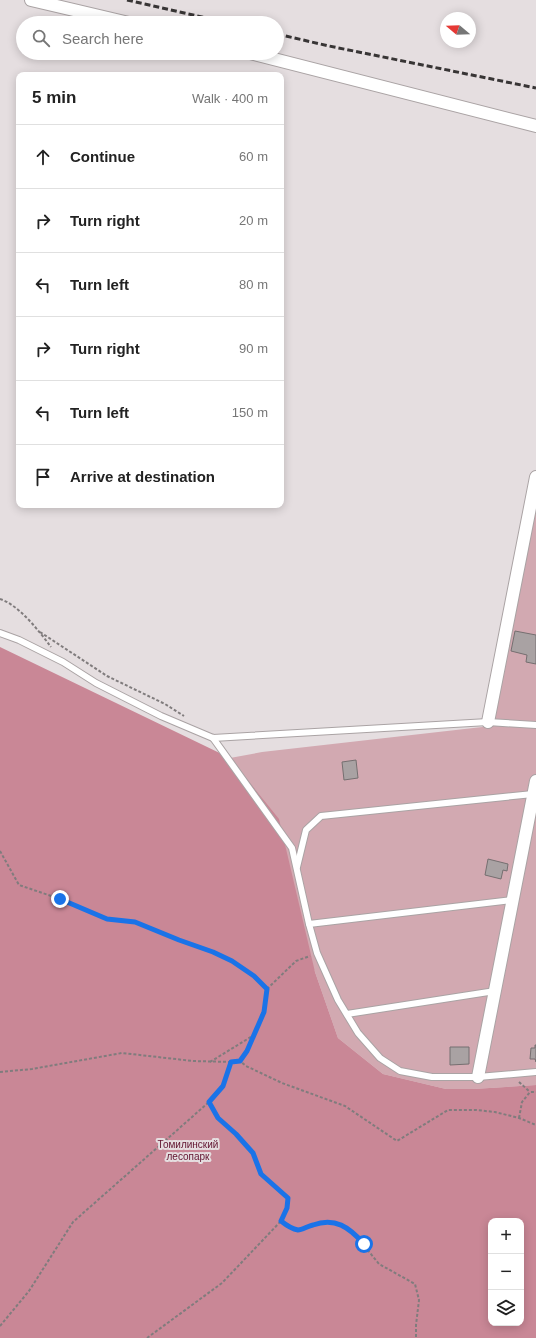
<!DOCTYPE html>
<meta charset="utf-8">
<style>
:root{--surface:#fff;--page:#f6f6f6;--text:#222;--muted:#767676;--line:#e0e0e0}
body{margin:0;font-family:Helvetica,sans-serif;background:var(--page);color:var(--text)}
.controls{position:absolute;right:12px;bottom:12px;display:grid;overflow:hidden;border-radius:8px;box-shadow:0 2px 10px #0003}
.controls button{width:36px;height:36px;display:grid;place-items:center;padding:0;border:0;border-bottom:1px solid var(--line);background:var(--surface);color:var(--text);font:20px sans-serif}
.compass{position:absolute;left:440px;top:12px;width:36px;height:36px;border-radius:50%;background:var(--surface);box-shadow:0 2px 10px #0003;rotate:289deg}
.stop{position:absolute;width:12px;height:12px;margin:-9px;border:3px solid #1a73e8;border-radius:50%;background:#fff}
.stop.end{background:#1a73e8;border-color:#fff;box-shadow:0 1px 4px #0008}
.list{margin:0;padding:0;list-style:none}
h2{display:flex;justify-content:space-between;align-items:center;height:52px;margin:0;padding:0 16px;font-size:17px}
h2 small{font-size:13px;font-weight:400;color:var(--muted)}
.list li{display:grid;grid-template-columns:26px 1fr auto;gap:12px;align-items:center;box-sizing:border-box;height:64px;padding:0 16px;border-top:1px solid var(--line)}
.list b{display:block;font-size:15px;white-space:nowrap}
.list em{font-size:13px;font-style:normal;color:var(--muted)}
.icon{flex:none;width:22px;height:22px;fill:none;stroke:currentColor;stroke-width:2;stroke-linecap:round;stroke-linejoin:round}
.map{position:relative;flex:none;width:536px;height:1338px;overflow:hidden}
.search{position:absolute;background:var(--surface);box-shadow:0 2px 10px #0003;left:16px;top:16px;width:268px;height:44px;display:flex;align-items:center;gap:10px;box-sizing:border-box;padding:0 14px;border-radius:22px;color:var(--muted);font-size:15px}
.panel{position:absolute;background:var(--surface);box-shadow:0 2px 10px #0003;left:16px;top:72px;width:268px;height:436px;border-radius:8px}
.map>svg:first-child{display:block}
.green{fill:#d2a9b1}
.forest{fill:#c98796;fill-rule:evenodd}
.building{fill:#a9a2a3;stroke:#756f70}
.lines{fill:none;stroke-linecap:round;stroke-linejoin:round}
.lane-casing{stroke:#aaa3a4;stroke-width:8}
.street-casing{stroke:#aaa3a4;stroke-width:14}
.path{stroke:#807c7d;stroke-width:2;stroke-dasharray:3 2;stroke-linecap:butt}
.lane{stroke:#fff;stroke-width:6}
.street{stroke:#fff;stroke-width:12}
.rail{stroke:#383535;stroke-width:3;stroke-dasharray:6 3;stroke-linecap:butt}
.route{stroke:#1a73e8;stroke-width:5}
.labels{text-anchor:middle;stroke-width:4;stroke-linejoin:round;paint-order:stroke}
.park-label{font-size:10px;fill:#61122e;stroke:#e5dee0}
</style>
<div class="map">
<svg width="536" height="1338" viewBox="0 0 536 1338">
<rect width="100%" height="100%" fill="#e5dee0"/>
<path class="green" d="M536,510V1085L473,1089H446L383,1074L338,1038L315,972L230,758L262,752L491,726Z"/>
<path class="forest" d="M0,647L230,758L279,819L315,972L338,1038L383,1074L446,1089H473L536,1085V1338H0ZM491,1221H521V1323H491Z"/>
<g class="building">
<path d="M515,631L536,635V664L526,662L527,655L511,651Z"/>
<path d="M356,760L358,778L344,780L342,762Z"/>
<path d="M488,859L508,864L507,871L503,870L501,879L485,875Z"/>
<path d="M535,1045H536V1062L535,1059H530L531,1048H535Z"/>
<path d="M450,1047H469V1064L450,1065Z"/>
</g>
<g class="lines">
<g class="lane-casing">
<g id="lane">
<path d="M0,633L19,640L63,662L96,683L161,716L213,738L488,722L536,725"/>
<path d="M213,738L292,848L309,924L317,953L338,1000L358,1033L380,1058L400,1071L432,1077H478L536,1072"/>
<path d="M297,867L306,830L321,816L533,794"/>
<path d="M309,924L512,900"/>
<path d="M347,1014L495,991"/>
</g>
</g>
<g class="street-casing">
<g id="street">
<path d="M31,0L129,23"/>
<path d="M250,53L536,126"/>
<path d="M488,722L536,477"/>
<path d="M478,1077L536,781"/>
</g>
</g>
<g class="path">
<path d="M0,599C19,605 39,631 51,647"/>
<path d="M40,632L107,676L165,704L184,716"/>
<path d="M0,851L19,885L60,899L107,919L135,922L179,940L213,952L232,961L254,976L267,989C263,1016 256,1038 240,1061"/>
<path d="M267,989L296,961L310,956"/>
<path d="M210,1062L254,1035"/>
<path d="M0,1072L32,1069L122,1053L193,1061L231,1062L240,1061L246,1066L282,1083L345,1106L397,1141L448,1110H476L495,1112L519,1118L536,1125"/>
<path d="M519,1082L530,1092"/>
<path d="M209,1102L218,1118L236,1134L253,1153L261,1174L288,1198L287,1207L281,1221"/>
<path d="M519,1118L522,1102L530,1092H536"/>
<path d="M0,1326L29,1291L73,1222L209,1102L223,1086L231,1062"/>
<path d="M147,1338L222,1283L281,1221L289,1227L299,1230L327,1221L342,1225L353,1232L379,1264L415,1284L419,1300L416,1325V1338"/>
</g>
<use href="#lane" class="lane"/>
<use href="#street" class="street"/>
<g class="rail">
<path d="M127,0L228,23"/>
<path d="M277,34L329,46L536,88"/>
</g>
</g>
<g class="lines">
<path class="route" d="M60,899L107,919L135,922L179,940L213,952L232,961L254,976L267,989L264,1012L247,1051L240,1061L231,1062L223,1086L209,1102L218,1118L236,1134L253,1153L261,1174L288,1198L287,1208L281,1221C286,1225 292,1229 298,1230C302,1230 308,1226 313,1225C335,1217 349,1227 364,1244"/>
</g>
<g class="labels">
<g class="park-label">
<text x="188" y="1148">Томилинский<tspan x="188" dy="12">лесопарк</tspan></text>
</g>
</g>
</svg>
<div class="controls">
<button>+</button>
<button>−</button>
<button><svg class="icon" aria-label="layers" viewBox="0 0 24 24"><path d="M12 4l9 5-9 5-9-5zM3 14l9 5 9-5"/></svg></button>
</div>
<svg class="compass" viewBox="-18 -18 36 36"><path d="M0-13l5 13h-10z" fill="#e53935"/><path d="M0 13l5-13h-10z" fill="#767676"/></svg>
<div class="stop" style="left:364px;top:1244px"></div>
<div class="stop end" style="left:60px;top:899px"></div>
<div class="search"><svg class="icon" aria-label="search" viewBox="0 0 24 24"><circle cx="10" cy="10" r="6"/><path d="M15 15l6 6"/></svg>Search here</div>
<section class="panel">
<h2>5 min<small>Walk · 400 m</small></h2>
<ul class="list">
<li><svg class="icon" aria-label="ahead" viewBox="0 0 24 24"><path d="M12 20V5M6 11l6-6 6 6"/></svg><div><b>Continue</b></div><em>60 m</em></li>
<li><svg class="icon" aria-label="right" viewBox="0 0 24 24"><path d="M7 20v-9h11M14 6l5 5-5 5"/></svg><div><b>Turn right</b></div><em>20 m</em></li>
<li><svg class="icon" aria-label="left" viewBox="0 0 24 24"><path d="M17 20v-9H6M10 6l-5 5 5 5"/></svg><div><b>Turn left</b></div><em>80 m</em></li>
<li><svg class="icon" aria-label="right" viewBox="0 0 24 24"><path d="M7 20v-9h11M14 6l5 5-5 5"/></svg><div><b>Turn right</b></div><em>90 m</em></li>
<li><svg class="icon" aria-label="left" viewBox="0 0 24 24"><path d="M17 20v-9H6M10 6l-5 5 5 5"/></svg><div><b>Turn left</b></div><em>150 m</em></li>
<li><svg class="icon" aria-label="arrive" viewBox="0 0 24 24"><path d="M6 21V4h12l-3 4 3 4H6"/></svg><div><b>Arrive at destination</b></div></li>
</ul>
</section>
</div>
